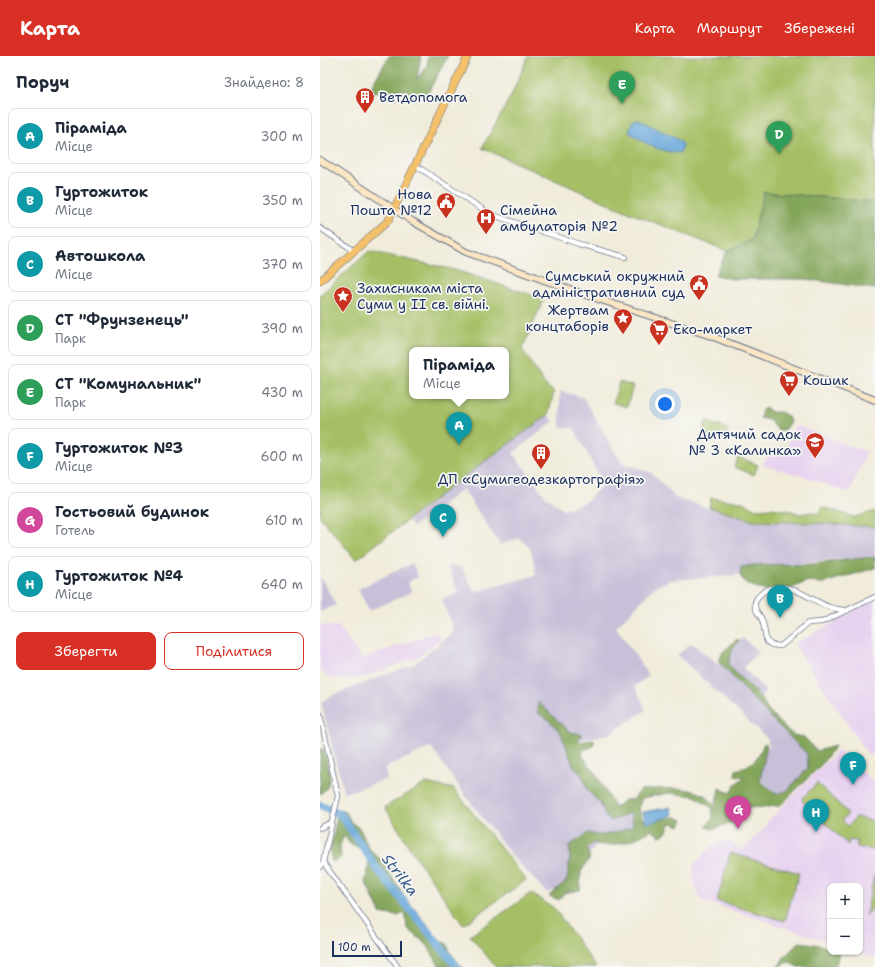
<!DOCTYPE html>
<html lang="uk">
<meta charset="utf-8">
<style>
:root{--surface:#fff;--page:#f6f6f7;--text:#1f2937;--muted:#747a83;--line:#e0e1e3;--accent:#d93025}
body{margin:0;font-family:"Shantell Sans",sans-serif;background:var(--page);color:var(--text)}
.controls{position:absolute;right:12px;bottom:12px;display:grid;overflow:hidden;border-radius:8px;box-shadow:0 1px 3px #0004}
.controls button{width:36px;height:36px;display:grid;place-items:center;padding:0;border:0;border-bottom:1px solid var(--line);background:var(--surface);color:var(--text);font:20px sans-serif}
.scale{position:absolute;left:12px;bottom:10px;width:70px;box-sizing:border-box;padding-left:4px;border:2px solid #1b2f5e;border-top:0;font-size:11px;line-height:14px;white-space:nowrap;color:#1b2f5e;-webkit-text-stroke:3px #f6f6f2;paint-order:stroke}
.you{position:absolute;left:345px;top:348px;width:14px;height:14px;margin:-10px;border:3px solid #fff;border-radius:50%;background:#1a73e8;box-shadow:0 0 0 6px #1a73e833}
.badge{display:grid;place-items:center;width:26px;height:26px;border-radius:50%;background:var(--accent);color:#fff;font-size:13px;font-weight:700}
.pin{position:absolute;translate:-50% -33px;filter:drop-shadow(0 1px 2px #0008)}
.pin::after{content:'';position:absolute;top:21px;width:14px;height:12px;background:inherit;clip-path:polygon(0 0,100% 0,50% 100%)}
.popup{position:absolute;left:89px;top:291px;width:100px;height:52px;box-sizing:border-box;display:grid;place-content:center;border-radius:8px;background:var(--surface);filter:drop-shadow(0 1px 3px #0005);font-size:13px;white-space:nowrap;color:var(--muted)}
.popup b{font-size:15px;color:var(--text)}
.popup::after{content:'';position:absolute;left:50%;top:100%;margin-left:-8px;border:8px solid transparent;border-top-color:var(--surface)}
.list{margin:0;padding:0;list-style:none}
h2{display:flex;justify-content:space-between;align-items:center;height:52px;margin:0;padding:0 16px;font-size:17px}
h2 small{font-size:13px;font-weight:400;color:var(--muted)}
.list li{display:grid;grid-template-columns:26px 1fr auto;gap:12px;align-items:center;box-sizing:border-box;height:56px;margin:0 8px 8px;padding:0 8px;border:1px solid var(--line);border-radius:8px}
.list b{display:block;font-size:15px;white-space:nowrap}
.list p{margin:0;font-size:13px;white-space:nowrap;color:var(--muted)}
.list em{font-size:13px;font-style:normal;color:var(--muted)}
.actions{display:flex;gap:8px;padding:12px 16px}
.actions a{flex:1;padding:9px 0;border:1px solid var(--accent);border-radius:8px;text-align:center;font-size:14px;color:var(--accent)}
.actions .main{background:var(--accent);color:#fff}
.map{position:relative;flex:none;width:555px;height:911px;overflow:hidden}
header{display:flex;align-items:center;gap:24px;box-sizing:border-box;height:56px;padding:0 20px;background:var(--accent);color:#fff}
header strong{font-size:19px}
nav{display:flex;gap:22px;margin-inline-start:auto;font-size:14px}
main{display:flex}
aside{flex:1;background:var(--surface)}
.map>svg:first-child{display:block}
.built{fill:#e7d2ef}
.industrial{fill:#c8bfd8}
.green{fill:#a6bf65;stroke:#607762;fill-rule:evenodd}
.forest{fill:#84a65a;stroke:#506a5c}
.water{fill:#67a7da;stroke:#416b9c}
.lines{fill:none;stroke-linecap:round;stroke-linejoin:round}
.river{stroke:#67a7da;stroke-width:8}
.street-casing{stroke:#667189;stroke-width:6}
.secondary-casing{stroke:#667189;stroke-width:8}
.primary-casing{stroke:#667189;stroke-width:8}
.street{stroke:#fff;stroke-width:4.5}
.secondary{stroke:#fbe6c3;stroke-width:6}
.primary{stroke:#f4c16a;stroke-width:7}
.labels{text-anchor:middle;stroke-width:3.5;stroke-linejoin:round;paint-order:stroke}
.poi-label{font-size:14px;fill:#1b2f5e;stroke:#f6f6f2;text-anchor:start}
.water-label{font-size:15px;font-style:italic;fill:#365989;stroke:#f6f6f2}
</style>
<header>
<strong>Карта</strong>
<nav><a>Карта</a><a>Маршрут</a><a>Збережені</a></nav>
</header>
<main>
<aside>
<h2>Поруч<small>Знайдено: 8</small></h2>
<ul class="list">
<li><span class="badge" style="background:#0f9aa8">A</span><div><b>Піраміда</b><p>Місце</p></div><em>300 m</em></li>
<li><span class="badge" style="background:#0f9aa8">B</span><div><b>Гуртожиток</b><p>Місце</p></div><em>350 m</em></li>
<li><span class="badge" style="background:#0f9aa8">C</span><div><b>Автошкола</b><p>Місце</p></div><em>370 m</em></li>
<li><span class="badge" style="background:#2e9e5b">D</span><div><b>СТ &quot;Фрунзенець&quot;</b><p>Парк</p></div><em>390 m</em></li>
<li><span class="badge" style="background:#2e9e5b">E</span><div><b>СТ &quot;Комунальник&quot;</b><p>Парк</p></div><em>430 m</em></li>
<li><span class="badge" style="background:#0f9aa8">F</span><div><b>Гуртожиток №3</b><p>Місце</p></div><em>600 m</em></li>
<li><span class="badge" style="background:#d1479c">G</span><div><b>Гостьовий будинок</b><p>Готель</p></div><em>610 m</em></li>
<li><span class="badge" style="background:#0f9aa8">H</span><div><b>Гуртожиток №4</b><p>Місце</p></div><em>640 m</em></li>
</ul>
<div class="actions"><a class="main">Зберегти</a><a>Поділитися</a></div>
</aside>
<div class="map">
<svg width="555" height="911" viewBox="0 0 555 911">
<rect width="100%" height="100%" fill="#f6f6f2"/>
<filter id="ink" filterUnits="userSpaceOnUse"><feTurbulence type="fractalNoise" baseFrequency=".025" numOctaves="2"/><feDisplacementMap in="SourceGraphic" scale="8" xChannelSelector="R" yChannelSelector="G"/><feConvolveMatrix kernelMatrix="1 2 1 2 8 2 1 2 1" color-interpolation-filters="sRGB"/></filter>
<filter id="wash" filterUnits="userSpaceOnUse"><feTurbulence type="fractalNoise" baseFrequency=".012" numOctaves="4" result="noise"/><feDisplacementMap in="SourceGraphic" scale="16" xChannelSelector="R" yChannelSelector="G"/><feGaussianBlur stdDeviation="0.9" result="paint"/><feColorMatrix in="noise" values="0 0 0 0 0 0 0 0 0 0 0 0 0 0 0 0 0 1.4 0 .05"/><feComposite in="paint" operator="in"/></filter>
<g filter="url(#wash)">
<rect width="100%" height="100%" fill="#f1ecda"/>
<g class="built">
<path d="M476,369L547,396L529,437L486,421L442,409L450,394L458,391L465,393Z"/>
<path d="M555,544V695L549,700L474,588Z"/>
<path d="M0,569L18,570L42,603L117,576L121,583L98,601L45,621L24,624L7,620L0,613Z"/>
<path d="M518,694L555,727V902L539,896L540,830H510V886L380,844L374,826L373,810L392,789L409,784L422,795L447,769L446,767Z"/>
</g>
<g class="industrial">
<path d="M240,335L263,341L301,406L332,417L356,442L433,465L494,467L555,471V500L454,510L410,520L351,524L335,531L296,571L329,620L315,630L326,654L290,678L253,685L289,749H314L321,775L276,790L257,813L255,829L241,831L227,837L194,802L150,746L111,691L65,712L67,723L24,737L1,647L8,641L94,608L134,576L122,543L138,537L128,510L141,511L155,536L216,519L214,513L216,512L210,492L199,482L180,489L143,433L93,471L88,465L130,431L228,359L234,365L193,397L226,441L243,454L266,446L283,428L254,372L240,371Z"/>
<path d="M92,507L98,521L88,526L91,536L49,555L38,533Z"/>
<path d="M0,520L16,549L0,556Z"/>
<path d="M423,582L438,596L423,612L446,635L436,645L491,700L492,710L461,743L439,722L443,697L450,689L447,686L449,684L357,599L372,587L398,609Z"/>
</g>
<g class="green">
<path d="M208,0H555V146L444,136L432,184L407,195L308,156L162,92L192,38Z"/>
<path d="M49,195L135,214L224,243L202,293L226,330L234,336L228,359L130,431L36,504L0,461V239ZM92,294H186V340H92Z"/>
<path d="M299,326L313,330L307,351L293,347Z"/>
<path d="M386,365L408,373L403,386L382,378Z"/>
<path d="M418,401L438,409L434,419L414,411Z"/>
<path d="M391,442L423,446L436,453L451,452L472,455L480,458L492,456L497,458L503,451L535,461L555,455V471L494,467L433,465L389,451Z"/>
<path d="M106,727L134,733L206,824L143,869L91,794L65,751Z"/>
<path d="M497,727L525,754L528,758L522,764L528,770L536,761L555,765V794L537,791V785L529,784L528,789L482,745L483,741Z"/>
<path d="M410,797L479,817L465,865L397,845Z"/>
<path d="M554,819L555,851L546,859Z"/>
<path d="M211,837L234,852L276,911H176L150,880Z"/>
</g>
<g class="forest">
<path d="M69,0H101L97,23L107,10L108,0H128L106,40L95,43L86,34L53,36L52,29Z"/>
<path d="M444,136L555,146V233L485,223H412L395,219L407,195L432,184Z"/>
<path d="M446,352L452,356H461L468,360L470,366L464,374L459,375L449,364L440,362L442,354Z"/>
<path d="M555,501V512L500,528L488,525L461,537H450L427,528L420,520L421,511C446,506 468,510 494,508C514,506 534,502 555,501Z"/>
<path d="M416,584H420L413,592L408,609L442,643L447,653L467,674L474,679L484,681L497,695L515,690L501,709L460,750L429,752L412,767L392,773L386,771L393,762L392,752L375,740L349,737L322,742C318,752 318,758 326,766L356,761L363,764L360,770L353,767L349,769L347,776L340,780L331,774C315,785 291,793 273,787L267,793L270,802L261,816L260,834L244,837L239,844L229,840L247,824L250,799L249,790L268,777C284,782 298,776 313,770L311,757L291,765L286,761L280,747L267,734L263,721L253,709L241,677L230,665L218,657V646L250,676L261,678L258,686L274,684V690L263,694L262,699L274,715L295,752L304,744L314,743L320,734C339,733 366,729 384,739C388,741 391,747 395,750L399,732L410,737L416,728L424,721L415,719L416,714C434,708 437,704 444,687L447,689L440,725L456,738L467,735L488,712L487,698L450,661L398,605L403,596Z"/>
<path d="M0,693H3C8,708 16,729 0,738Z"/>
<path d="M21,754L26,756L31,766L40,773L48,791L62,805L83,839L108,869L112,879L127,888L130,896L142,911H120L107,889L87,872L85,857L77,860L60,857L45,825C49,814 51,803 41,793C37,790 32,790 29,787C27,785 27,782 24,780L20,789L21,801L17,804L12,806L10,795L18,756Z"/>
<path d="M479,886L495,888L510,892V896H520L515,911H478L468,906L458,911L465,900Z"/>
</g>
<g class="water">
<path d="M318,63L357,83L362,87V93L359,97C340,96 324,87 309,76L313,65Z"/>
<path d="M351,751L353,759L326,768L323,756Z"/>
</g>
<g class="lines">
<path class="river" d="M0,749L21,759L58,814L137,911"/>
</g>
</g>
<g filter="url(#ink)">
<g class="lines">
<g class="street-casing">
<g id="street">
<path d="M95,109L170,158L259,188L305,201"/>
<path d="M0,172L33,194"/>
<path d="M527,555C521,553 515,553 509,551C488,543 466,521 443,536C438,540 434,544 435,551C436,556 439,558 441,562C445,569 444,578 447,586L452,589L461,590L488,567L502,566L555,541"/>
<path d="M0,658L18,740L3,806L0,811"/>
<path d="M0,772L12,766"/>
<path d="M3,806L78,911"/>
</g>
</g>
<g class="secondary-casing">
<path id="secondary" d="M0,104L92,165L146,196L269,240L391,280L555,344"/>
</g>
<g class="primary-casing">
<path id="primary" d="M0,225L68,165L148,0"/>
</g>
<use href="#street" class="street"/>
<use href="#secondary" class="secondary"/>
<use href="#primary" class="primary"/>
</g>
</g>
<defs>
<g id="building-pin" transform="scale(1)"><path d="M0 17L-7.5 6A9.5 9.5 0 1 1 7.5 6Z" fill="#c8321e" stroke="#f6f6f2"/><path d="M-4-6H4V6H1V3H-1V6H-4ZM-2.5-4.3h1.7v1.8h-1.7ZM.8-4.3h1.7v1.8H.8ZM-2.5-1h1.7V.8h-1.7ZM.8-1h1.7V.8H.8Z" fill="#fff"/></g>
<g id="civic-pin" transform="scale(1)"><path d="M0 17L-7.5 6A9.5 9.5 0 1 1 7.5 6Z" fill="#c8321e" stroke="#f6f6f2"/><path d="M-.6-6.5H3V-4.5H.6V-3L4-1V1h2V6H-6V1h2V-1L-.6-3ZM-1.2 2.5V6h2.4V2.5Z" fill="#fff"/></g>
<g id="hospital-pin" transform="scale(1)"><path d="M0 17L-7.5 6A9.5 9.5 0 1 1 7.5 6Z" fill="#c8321e" stroke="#f6f6f2"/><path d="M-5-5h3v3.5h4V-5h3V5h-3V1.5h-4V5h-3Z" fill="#fff"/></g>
<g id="sight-pin" transform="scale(1)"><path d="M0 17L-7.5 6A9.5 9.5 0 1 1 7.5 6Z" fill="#c8321e" stroke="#f6f6f2"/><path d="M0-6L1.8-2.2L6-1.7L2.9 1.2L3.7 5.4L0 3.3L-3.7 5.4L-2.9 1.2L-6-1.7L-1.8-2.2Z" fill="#fff"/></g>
<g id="supermarket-pin" transform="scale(1)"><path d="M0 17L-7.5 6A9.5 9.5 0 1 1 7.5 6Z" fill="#c8321e" stroke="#f6f6f2"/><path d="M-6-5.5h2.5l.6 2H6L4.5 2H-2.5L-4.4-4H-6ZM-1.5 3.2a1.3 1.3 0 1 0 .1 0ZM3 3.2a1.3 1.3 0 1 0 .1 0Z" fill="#fff"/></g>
<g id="school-pin" transform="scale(1)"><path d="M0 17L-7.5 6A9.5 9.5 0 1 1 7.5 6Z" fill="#c8321e" stroke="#f6f6f2"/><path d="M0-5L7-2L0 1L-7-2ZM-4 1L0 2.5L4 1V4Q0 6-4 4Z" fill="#fff"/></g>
</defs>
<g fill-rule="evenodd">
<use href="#building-pin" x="45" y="41"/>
<use href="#civic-pin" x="126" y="146"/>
<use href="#hospital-pin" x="166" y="162"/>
<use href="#civic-pin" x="379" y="228"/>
<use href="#sight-pin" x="23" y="240"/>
<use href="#sight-pin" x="303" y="262"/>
<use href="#supermarket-pin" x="339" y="273"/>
<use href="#supermarket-pin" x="469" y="324"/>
<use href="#school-pin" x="495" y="386"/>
<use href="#building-pin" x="221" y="397"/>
</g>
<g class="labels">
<g class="poi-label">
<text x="59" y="46">Ветдопомога</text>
<text x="112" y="143" text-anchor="end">Нова<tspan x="112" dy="16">Пошта №12</tspan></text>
<text x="180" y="159">Сімейна<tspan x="180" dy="16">амбулаторія №2</tspan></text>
<text x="365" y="225" text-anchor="end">Сумський окружний<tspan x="365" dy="16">адміністративний суд</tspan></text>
<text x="37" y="237">Захисникам міста<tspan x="37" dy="16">Суми у ІІ св. війні.</tspan></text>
<text x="289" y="259" text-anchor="end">Жертвам<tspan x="289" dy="16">концтаборів</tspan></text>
<text x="353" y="278">Еко-маркет</text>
<text x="483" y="329">Кошик</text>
<text x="481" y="383" text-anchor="end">Дитячий садок<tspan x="481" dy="16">№ 3 «Калинка»</tspan></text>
<text x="221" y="428" text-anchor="middle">ДП «Сумигеодезкартографія»</text>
</g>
<g class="water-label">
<text transform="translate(80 819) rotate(52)" y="5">Strilka</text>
</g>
</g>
</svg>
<div class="controls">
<button>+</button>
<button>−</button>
</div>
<div class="scale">100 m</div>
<div class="you"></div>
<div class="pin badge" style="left:139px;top:389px;background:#0f9aa8">A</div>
<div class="popup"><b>Піраміда</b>Місце</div>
<div class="pin badge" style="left:460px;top:562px;background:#0f9aa8">B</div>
<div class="pin badge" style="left:123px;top:481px;background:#0f9aa8">C</div>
<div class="pin badge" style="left:459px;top:98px;background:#2e9e5b">D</div>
<div class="pin badge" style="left:302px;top:48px;background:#2e9e5b">E</div>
<div class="pin badge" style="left:533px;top:729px;background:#0f9aa8">F</div>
<div class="pin badge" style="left:418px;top:773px;background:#d1479c">G</div>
<div class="pin badge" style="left:496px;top:776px;background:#0f9aa8">H</div>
</div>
</main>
